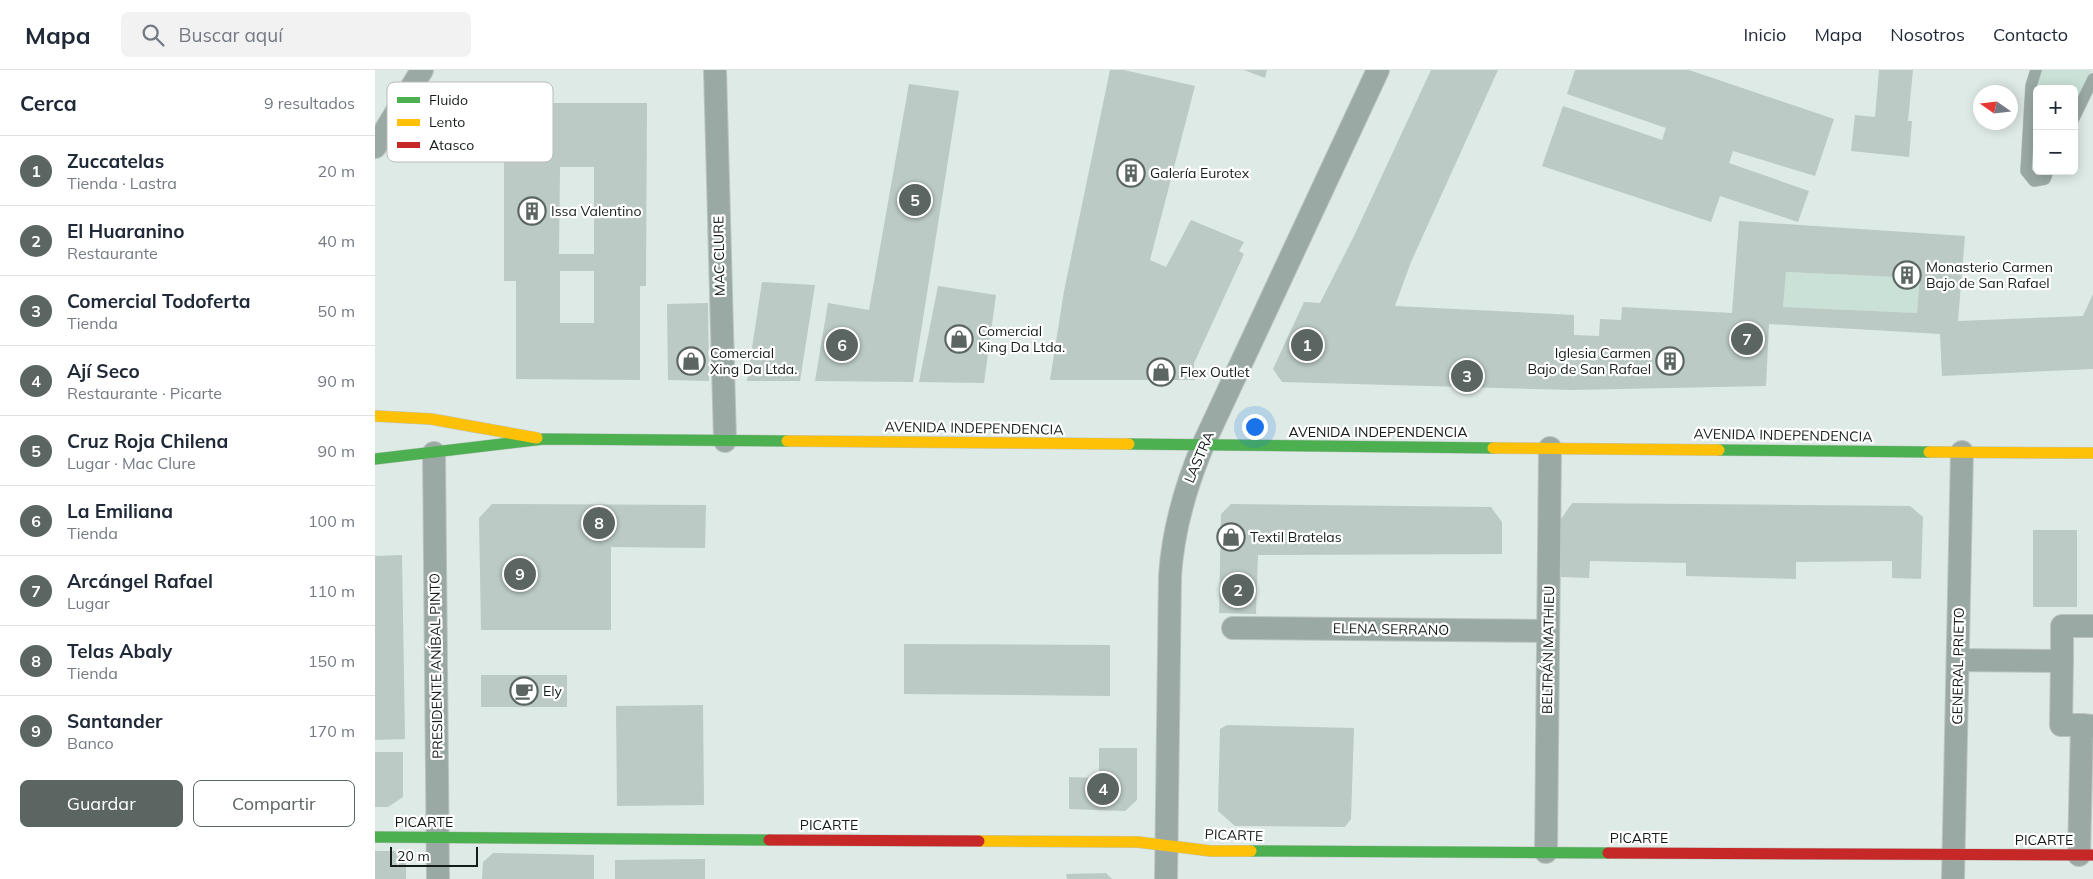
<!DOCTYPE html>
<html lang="es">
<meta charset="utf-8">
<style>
:root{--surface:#fff;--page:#f2f2f3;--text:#1f2937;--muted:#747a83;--line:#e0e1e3;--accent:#5b6561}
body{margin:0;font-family:Mulish,sans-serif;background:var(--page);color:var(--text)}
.controls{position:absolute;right:15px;top:15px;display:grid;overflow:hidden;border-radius:8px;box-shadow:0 2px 12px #0003}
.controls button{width:45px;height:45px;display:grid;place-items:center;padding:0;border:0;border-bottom:1px solid var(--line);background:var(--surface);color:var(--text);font:25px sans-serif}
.compass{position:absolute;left:1598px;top:15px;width:45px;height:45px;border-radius:50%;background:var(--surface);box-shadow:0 2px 12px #0003;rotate:284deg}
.scale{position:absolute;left:15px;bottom:12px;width:88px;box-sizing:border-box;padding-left:5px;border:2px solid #151d1a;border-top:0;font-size:14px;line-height:18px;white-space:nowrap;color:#151d1a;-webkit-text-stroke:4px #fff;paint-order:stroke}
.you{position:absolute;left:879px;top:356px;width:18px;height:18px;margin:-12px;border:4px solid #fff;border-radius:50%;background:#1a73e8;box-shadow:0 0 0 8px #1a73e833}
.badge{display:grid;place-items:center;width:32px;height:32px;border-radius:50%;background:var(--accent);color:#fff;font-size:16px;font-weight:700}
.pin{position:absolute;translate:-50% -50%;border:2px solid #fff;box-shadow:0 1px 5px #0006}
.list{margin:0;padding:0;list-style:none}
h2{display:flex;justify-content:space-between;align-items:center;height:65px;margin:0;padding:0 20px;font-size:21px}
h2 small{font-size:16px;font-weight:400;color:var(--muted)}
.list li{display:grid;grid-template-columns:32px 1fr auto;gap:15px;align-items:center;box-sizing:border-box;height:70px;padding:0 20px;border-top:1px solid var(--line)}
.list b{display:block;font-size:19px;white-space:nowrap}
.list p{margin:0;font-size:16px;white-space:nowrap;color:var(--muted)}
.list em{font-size:16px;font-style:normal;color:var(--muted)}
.actions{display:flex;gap:10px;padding:15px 20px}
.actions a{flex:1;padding:11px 0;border:1px solid var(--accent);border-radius:8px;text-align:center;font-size:18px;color:var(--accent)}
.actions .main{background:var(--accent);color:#fff}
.icon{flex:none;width:28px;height:28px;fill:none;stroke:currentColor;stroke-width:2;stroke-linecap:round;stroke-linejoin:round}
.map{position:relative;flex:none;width:1718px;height:809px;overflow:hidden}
header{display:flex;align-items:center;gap:30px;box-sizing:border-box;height:70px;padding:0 25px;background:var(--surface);border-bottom:1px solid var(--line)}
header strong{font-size:24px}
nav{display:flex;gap:28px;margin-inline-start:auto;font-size:18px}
.search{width:350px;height:45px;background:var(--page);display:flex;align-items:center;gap:12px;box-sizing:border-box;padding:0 18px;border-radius:8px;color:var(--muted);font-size:19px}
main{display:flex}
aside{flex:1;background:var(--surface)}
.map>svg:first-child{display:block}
.green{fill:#c9e1d7}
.building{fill:#bbcac4;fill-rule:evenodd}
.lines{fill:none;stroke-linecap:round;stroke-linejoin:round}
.lane-casing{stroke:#bbc4c0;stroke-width:12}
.street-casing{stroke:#bbc4c0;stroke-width:24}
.fast-casing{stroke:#bbc4c0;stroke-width:12}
.slow-casing{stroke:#bbc4c0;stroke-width:12}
.jam-casing{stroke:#bbc4c0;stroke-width:12}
.lane{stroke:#9ba9a4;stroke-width:11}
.street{stroke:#9ba9a4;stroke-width:22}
.fast{stroke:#4caf50;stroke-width:11}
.slow{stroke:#ffc107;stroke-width:11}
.jam{stroke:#c62828;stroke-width:11}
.labels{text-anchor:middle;stroke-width:4.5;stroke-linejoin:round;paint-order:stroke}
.poi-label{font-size:14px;fill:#151d1a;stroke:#fff;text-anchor:start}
.street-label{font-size:14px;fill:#151d1a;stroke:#fff}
.key{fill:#fff;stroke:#b9bbba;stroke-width:1}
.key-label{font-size:14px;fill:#151d1a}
</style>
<header>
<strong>Mapa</strong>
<div class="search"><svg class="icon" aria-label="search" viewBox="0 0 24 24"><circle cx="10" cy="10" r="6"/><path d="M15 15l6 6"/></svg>Buscar aquí</div>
<nav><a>Inicio</a><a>Mapa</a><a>Nosotros</a><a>Contacto</a></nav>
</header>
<main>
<aside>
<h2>Cerca<small>9 resultados</small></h2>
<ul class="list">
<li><span class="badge">1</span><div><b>Zuccatelas</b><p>Tienda · Lastra</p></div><em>20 m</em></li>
<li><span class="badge">2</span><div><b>El Huaranino</b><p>Restaurante</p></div><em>40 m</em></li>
<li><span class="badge">3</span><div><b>Comercial Todoferta</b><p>Tienda</p></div><em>50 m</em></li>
<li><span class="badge">4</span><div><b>Ají Seco</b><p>Restaurante · Picarte</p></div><em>90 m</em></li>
<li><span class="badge">5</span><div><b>Cruz Roja Chilena</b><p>Lugar · Mac Clure</p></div><em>90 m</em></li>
<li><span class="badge">6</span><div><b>La Emiliana</b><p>Tienda</p></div><em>100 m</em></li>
<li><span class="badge">7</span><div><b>Arcángel Rafael</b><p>Lugar</p></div><em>110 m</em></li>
<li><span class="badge">8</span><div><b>Telas Abaly</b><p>Tienda</p></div><em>150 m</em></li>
<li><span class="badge">9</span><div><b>Santander</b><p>Banco</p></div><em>170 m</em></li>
</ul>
<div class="actions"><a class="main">Guardar</a><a>Compartir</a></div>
</aside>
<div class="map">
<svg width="1718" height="809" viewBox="0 0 1718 809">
<rect width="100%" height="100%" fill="#deeae5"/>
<g class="green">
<path d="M1666,0H1717L1699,37V19H1662V97L1658,91L1661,16Z"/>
<path d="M1411,202L1545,208L1542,243L1408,237Z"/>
</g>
<g class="building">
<path d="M735,0H749L820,16L775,190L791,197L816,150L869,172L864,181L869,184L819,293L820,310H675L689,221Z"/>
<path d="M869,0H892L890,8Z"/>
<path d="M1056,0H1123L1036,192L1020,236L1199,245V265L1224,266L1225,249L1246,250L1247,237L1357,243L1364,151L1590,166L1583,251L1708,246L1718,224V299L1567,306L1565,264L1394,254L1391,316L1198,320L907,312L898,299L929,232L945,233L979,166ZM1411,202L1545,208L1542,243L1408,237Z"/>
<path d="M1200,0H1314L1459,49L1440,106L1358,81L1354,93L1434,121L1423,152L1345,126L1336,152L1167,96L1188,36L1287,70L1291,58L1192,24Z"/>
<path d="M1504,0H1538L1533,51H1537L1534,87L1476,81L1480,45L1500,47Z"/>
<path d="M534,14L584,21L538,312L440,311L453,233L494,240Z"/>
<path d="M129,33H272L271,216H265V310L141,309V211H129ZM185,97H219V184H184ZM185,201H219V253H185Z"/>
<path d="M387,212L440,215L425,311H372Z"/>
<path d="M563,216L621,225L609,313L544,312Z"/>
<path d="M333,233L334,311L293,310L292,234Z"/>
<path d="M1197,433L1535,436L1548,447L1546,509L1517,508V491L1421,492V509L1311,506V493L1215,491L1214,508L1186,507V449Z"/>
<path d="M117,434L331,435L330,478L236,477V560H106L104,448Z"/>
<path d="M856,434L1116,437L1127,452V484L883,485L881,544L844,543L846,444Z"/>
<rect x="1658" y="460" width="44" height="77"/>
<path d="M27,485L30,669L0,670V486Z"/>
<path d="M529,574L735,575V626L529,624Z"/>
<rect x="106" y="605" width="86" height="32"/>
<path d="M328,635L329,735L242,736L241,636Z"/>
<path d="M852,655L979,658L976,749L970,757L860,756L843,741L845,659Z"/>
<path d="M724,678H762V730L750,741L694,739V707L724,708Z"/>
<path d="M0,682H28V727L13,737H0Z"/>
<path d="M0,781H22L31,790V809H0Z"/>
<path d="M118,783L219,785V809H107L108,792Z"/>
<path d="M330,789V809H240V790Z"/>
<path d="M731,803L737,809H692L691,804Z"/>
</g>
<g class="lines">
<g class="lane-casing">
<g id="lane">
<path d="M1661,0L1656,16L1651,101L1659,111L1670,109L1673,101"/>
<path d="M1699,48L1718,9"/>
</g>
</g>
<g class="street-casing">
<g id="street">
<path d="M340,0L350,371"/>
<path d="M0,77L47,0"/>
<path d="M59,383L63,809"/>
<path d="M858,558L1173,561"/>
<path d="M1583,590L1687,591V556H1718"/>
<path d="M1687,591L1686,655H1707"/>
<path d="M1171,782L1175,378"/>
<path d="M1704,785L1707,655L1718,656"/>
<path d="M791,809L795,506C798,459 810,418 828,375L1003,0"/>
<path d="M1578,809L1587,382"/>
</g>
</g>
<g class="fast-casing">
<g id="fast">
<path d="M754,374L1118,378"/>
<path d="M1344,380L1554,382"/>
<path d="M0,389L169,369L412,371"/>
<path d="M0,767L394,770"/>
<path d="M876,781L1233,783"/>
</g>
</g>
<g class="slow-casing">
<g id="slow">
<path d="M0,346L56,349L162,368"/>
<path d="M412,371L754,374"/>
<path d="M1118,378L1344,380"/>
<path d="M1554,382L1718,383"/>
<path d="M604,771L763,772L836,781H876"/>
</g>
</g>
<g class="jam-casing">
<g id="jam">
<path d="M394,770L604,771"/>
<path d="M1233,783L1718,785"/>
</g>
</g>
<use href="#lane" class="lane"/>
<use href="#street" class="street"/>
<use href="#fast" class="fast"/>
<use href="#slow" class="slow"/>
<use href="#jam" class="jam"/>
</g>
<defs>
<g id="building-ring" transform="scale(1.4375)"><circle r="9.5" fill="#fff" stroke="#5b6561" stroke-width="1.5"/><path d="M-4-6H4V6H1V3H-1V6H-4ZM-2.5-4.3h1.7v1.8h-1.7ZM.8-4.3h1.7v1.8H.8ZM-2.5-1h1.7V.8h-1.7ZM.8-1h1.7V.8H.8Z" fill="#5b6561"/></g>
<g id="shop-ring" transform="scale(1.4375)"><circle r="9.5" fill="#fff" stroke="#5b6561" stroke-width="1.5"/><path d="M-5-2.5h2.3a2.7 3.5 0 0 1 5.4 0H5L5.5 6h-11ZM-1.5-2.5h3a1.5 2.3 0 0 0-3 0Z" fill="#5b6561"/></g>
<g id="cafe-ring" transform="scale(1.4375)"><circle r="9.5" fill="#fff" stroke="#5b6561" stroke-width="1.5"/><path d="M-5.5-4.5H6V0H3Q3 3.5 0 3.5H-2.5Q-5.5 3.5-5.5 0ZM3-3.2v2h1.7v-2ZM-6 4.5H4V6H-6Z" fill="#5b6561"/></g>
</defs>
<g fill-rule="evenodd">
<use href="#building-ring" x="756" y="103"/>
<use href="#building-ring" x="157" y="141"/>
<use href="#building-ring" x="1532" y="205"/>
<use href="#shop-ring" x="584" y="269"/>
<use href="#shop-ring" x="316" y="291"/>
<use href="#building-ring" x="1295" y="291"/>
<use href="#shop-ring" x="786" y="302"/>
<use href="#shop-ring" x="856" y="467"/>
<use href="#cafe-ring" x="149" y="621"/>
</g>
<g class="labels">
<g class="poi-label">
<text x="775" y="108">Galería Eurotex</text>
<text x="176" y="146">Issa Valentino</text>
<text x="1551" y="202">Monasterio Carmen<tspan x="1551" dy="16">Bajo de San Rafael</tspan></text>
<text x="603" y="266">Comercial<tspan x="603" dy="16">King Da Ltda.</tspan></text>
<text x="335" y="288">Comercial<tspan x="335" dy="16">Xing Da Ltda.</tspan></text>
<text x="1276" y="288" text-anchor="end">Iglesia Carmen<tspan x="1276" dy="16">Bajo de San Rafael</tspan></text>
<text x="805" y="307">Flex Outlet</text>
<text x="875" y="472">Textil Bratelas</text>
<text x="168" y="626">Ely</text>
</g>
<g class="street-label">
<text transform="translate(344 186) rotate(-91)" y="5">MAC CLURE</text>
<text transform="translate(599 358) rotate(1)" y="5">AVENIDA INDEPENDENCIA</text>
<text x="1003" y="367">AVENIDA INDEPENDENCIA</text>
<text transform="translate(1408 365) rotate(1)" y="5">AVENIDA INDEPENDENCIA</text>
<text transform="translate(824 387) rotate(-67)" y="5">LASTRA</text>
<text transform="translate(1016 559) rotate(1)" y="5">ELENA SERRANO</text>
<text transform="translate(1173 580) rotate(-89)" y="5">BELTRÁN MATHIEU</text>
<text transform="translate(61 596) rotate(-91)" y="5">PRESIDENTE ANÍBAL PINTO</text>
<text transform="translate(1583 596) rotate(-89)" y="5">GENERAL PRIETO</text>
<text x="49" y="757">PICARTE</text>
<text x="454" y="760">PICARTE</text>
<text transform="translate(859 765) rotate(2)" y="5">PICARTE</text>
<text x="1264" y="773">PICARTE</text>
<text x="1669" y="775">PICARTE</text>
</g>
</g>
<rect x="12" y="12" width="166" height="80" rx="8" class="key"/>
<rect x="22" y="27" width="23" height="6" fill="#4caf50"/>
<rect x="22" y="49" width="23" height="7" fill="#ffc107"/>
<rect x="22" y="72" width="23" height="6" fill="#c62828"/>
<g class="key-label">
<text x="54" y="35">Fluido</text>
<text x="54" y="57">Lento</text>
<text x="54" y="80">Atasco</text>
</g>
</svg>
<div class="controls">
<button>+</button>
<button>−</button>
</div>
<svg class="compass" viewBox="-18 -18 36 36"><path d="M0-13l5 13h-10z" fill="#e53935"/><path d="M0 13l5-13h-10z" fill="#747a83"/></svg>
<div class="scale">20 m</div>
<div class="you"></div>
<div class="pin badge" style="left:932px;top:275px">1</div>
<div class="pin badge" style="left:863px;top:520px">2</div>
<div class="pin badge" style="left:1092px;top:306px">3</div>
<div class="pin badge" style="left:728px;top:719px">4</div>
<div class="pin badge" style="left:540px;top:130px">5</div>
<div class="pin badge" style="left:467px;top:275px">6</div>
<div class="pin badge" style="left:1372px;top:269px">7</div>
<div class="pin badge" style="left:224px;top:453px">8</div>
<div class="pin badge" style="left:145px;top:504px">9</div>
</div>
</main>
